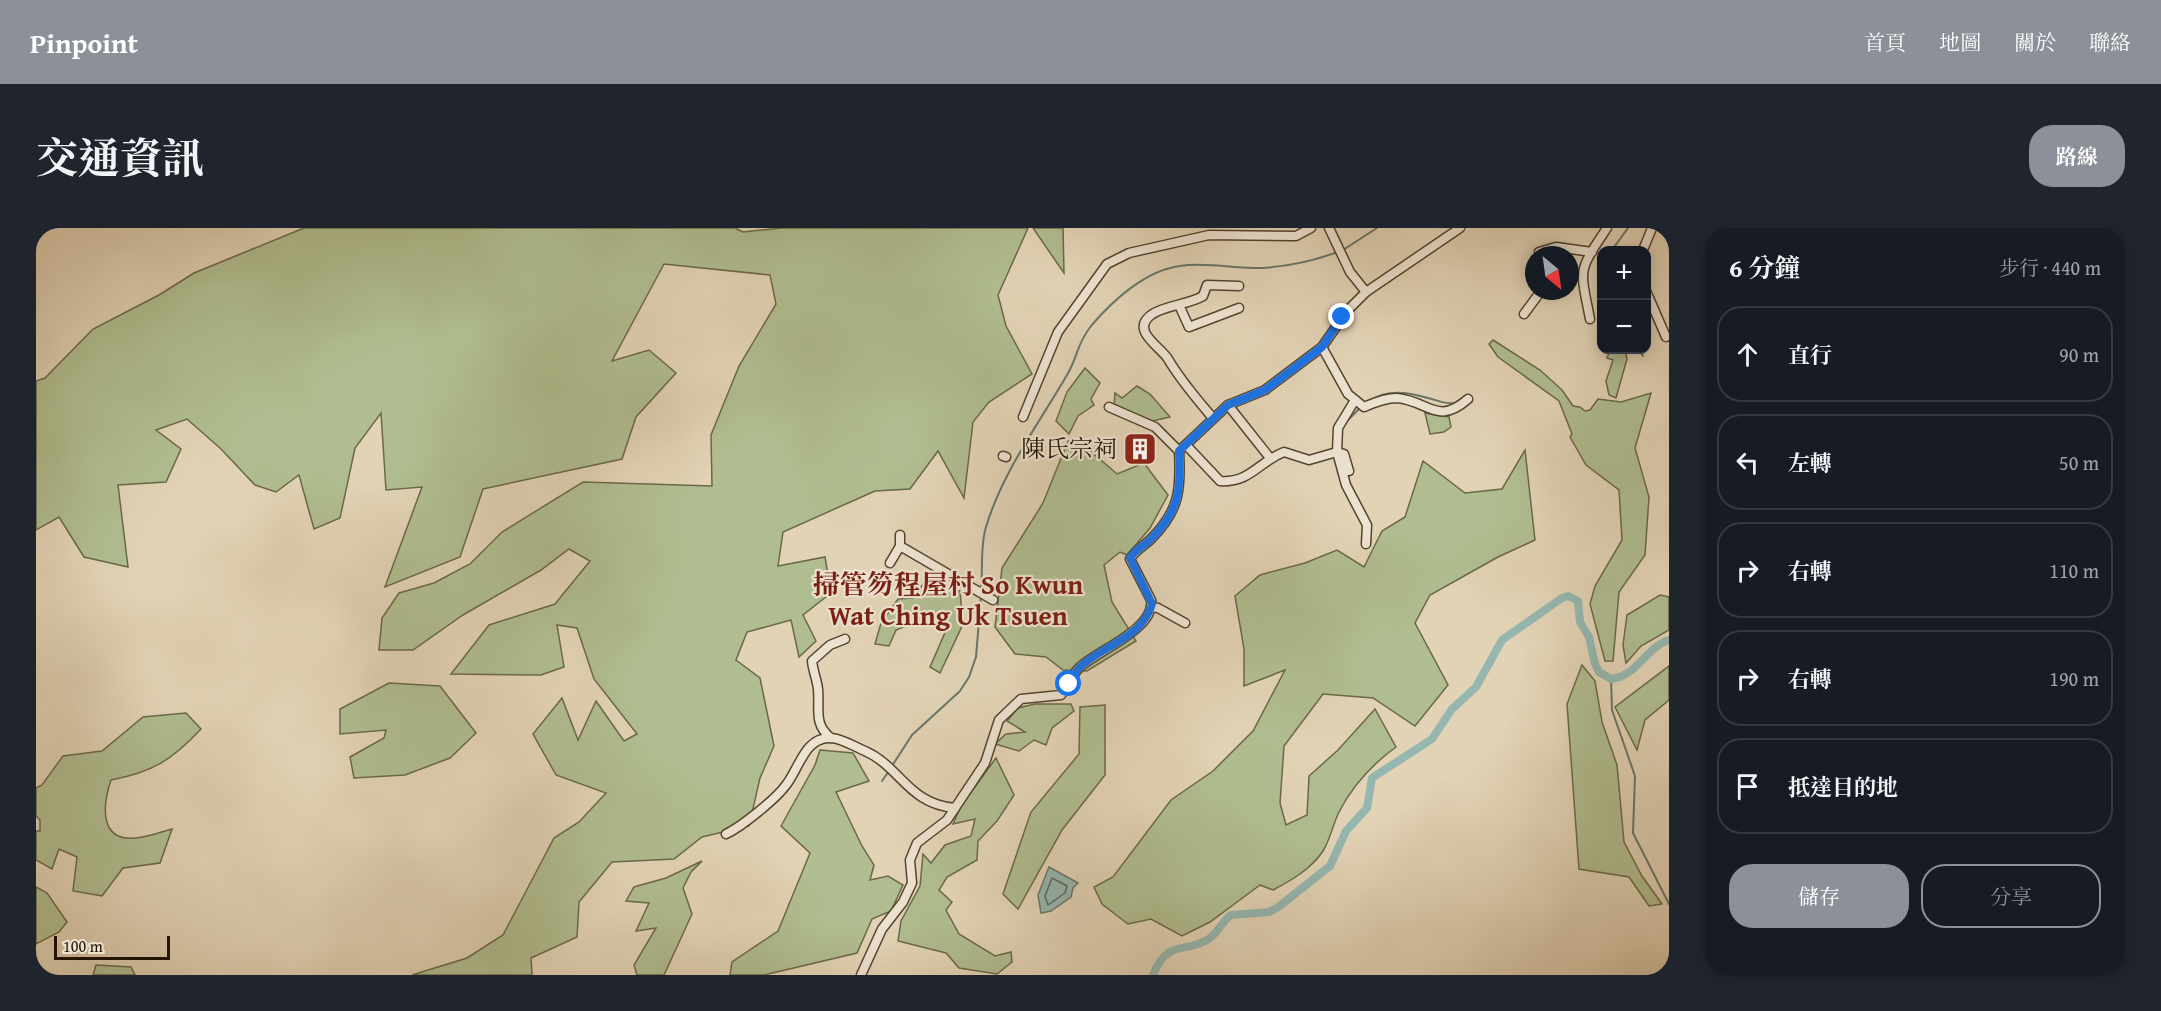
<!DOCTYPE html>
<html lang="zh-TW">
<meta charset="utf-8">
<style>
:root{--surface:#171b24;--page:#20242c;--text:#f1f3f6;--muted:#9ea1a6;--line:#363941;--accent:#8c9099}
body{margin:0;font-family:"Gentium Book Plus","Noto Serif TC",serif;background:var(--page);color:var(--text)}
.controls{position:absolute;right:18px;top:18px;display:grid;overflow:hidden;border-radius:12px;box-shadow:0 3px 15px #0003}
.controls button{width:54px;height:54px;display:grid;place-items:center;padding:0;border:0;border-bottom:2px solid var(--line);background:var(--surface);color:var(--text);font:30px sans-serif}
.compass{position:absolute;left:1489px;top:18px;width:54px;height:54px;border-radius:50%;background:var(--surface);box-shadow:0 3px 15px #0003;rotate:151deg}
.scale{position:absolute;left:18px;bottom:15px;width:116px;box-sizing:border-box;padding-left:6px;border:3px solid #241401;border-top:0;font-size:16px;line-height:21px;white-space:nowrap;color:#241401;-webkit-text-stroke:4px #ece2d0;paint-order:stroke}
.stop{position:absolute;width:18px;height:18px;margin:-14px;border:4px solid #1a73e8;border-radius:50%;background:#fff}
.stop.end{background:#1a73e8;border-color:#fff;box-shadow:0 2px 6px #0008}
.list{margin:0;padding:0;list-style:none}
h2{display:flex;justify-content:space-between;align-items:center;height:78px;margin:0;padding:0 24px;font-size:26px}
h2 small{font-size:20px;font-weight:400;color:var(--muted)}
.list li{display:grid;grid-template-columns:39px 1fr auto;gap:18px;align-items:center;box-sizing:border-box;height:96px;margin:0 12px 12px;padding:0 12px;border:2px solid var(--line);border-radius:24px}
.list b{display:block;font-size:22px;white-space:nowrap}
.list em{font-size:20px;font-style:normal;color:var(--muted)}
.actions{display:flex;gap:12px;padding:18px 24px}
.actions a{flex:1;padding:14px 0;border:2px solid var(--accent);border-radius:24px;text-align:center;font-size:21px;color:var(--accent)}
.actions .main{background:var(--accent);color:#fff}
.icon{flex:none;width:33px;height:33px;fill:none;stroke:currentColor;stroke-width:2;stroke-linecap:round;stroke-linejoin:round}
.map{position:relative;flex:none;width:1633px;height:747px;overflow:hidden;border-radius:24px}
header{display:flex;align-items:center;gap:36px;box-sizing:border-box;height:84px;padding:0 30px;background:var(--accent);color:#fff}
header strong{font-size:28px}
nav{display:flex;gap:33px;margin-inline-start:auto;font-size:21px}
.intro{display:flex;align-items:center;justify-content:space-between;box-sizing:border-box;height:144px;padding:0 36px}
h1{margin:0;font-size:42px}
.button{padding:15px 27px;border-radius:24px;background:var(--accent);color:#fff;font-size:21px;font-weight:700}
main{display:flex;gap:36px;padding:0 36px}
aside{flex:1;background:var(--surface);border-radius:24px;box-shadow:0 3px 15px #0003}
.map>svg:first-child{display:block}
.green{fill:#b0bd90;stroke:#6a6848;stroke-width:1.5}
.water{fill:#95b7b0;stroke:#68766a;stroke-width:1.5}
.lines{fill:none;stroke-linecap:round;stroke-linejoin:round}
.shore{stroke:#5c6658;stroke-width:1.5}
.stream{stroke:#68766a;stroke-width:2}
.canal{stroke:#95b7b0;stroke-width:8}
.street-casing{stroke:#54442e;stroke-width:11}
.street{stroke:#ece2d0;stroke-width:8}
.route{stroke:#1a73e8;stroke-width:8}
.labels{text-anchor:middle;stroke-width:4.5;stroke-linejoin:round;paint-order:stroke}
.poi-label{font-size:24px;fill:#241401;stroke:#ece2d0;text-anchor:end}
.quarter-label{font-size:27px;font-weight:bold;fill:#7a1f14;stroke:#ece2d0}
</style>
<header>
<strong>Pinpoint</strong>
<nav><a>首頁</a><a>地圖</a><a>關於</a><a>聯絡</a></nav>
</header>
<div class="intro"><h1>交通資訊</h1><a class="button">路線</a></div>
<main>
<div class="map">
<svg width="1633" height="747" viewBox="0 0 1633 747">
<rect width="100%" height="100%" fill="#e2d3b6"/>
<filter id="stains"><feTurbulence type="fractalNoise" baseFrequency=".00333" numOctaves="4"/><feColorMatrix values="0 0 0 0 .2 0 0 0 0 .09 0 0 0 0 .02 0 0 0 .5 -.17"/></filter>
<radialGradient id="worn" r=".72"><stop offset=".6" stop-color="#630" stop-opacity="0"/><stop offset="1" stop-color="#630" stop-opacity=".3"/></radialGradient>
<g class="green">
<path d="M268,0H699L707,4L746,0H992L962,67L970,98L996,146L953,174L937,194L928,270L902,223L874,261L839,263L747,304L742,338L789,329L795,365L767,387L780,413L763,429L755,392L711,404L700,432L724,450L738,518L724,550L713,598L666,609L638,631L576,634L543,674L541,709L495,730L496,747H376L431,730L467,707L518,610L543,594L570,565L520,547L497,506L526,470L542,512L560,473L588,513L601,506L558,451L541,400L521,397L528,439L505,447L415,446L453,397L519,376L554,333L533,321L505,342L427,387L377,422H343L346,390L363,365L398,355L434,336L466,304L547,254L676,258L675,207L703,138L740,76L734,47L628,36L576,133L613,122L640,145L600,189L586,231L447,261L424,329L349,359L386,259L350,262L345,185L319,220L304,290L278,301L263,247L240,264L219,257L185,221L151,191L120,202L145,221L130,254L82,257L92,339L48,329L23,289L0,302V153L9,150L57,101L123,67L158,45Z"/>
<path d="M997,0H1027L1028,45Z"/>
<path d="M1457,112L1504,142L1526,162L1537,178L1544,179L1549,183L1554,182L1562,171L1585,174L1615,165L1599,220L1613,269L1609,327L1583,364L1577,433H1569L1554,376L1559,358L1586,312L1583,262L1550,237L1534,209L1536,206L1523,173L1462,129L1453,116Z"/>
<path d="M1574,122H1589L1591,131L1580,170L1573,167L1570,153L1577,132L1571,130Z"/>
<path d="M1049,140L1064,155L1055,171L1058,177L1042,188L1033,206L1020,193L1031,164Z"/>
<path d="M1101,158L1114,166L1134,189L1116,193L1078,178L1079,165L1086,170Z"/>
<path d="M1389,185L1413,189L1415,199L1408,204L1394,206Z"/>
<path d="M1032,213L1052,221L1081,246L1108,235L1132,267L1114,300L1091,327L1084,324L1068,337L1076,374L1100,413L1051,443L1027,442L1010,429L979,426L959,399L966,340L1007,275Z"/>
<path d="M1489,222L1499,312L1462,329L1394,367L1379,395L1412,457L1379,498L1337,470L1287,466L1248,518L1244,575L1250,597L1271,587L1273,548L1302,522L1339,481L1360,519C1335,537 1317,557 1303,584C1297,596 1294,612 1287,623C1275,641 1256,652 1237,662L1224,657L1174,694L1146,708L1115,691L1092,696L1066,676L1058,659L1077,649L1135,572L1177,543L1217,503L1249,442L1208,458V421L1199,368L1224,347L1269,335L1301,322L1328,339L1346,303L1369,289L1387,233L1429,265L1466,261Z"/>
<path d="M887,356L924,363L927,396L904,445L894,439L911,400L901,385L860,402L853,418L839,416L845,395L862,371L877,370Z"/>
<path d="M1624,367L1633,369V402L1605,418L1590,435L1587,417L1591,387Z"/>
<path d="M1546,437L1559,453L1566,494L1581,537L1588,614L1606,648L1626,676L1613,678L1593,649L1543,641L1531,476Z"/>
<path d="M1633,438V472L1609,492L1601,522L1579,479Z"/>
<path d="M353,455L404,458L440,505L414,530L369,547L318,550L314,529L348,510L350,502L304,506V481Z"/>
<path d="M999,476H1035L1038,483L1016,500L1010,517L998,512L983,523L959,516L970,506L989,504L971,493L982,480Z"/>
<path d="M1069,477V547L1026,602L982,681L967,666L995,584L1043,526L1044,479Z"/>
<path d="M150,485L165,501C136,532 117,544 75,552C67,576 62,614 100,610C112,609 125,604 136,601L124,635L87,640L66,668L37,663L41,629L23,621L16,641L0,632V603H4V592L0,588V560L6,557L27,528L66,523L107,489Z"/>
<path d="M784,522L817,525L833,553L800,564L826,618L838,637L834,652L852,648L867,657L855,683L836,691L821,725L728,747H694L696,734L742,703L774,625L745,598L779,537Z"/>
<path d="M960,530L978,567L961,593L942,613L941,632L911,649L903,662L916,674L910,682L923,706L959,728L975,724L976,734L961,746L923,740L910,725L862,713L865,693L884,658L887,626L895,635L909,617L935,608L939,591L917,596L925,578Z"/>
<path d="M666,633L655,644L647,660L656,686L628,747H601L598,737L620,700L600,703L613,675L590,673L598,659L630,650Z"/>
<path d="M0,659L11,665L31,694L23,704L0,716Z"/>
<path d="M60,737L95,739L99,747H57Z"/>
</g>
<path class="water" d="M1013,639L1042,655L1037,660L1035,669L1015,683L1005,685L1002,667Z"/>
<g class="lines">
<path class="shore" d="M1016,650L1031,658L1029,665L1012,677L1009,668Z"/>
<g class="stream">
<path d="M1307,22L1341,0"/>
<path d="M1576,22L1592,0"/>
<path d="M1566,38L1563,42L1566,56"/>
<path d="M1603,122L1607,128"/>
<path d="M1333,173C1352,161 1371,164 1392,170C1402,172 1409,177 1419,175"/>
<path d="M1311,193L1324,180"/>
<path d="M945,362C947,343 944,318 950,299C967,243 1002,197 1031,147C1042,129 1040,117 1055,98C1076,73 1110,42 1144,38C1168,34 1194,40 1217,40C1247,40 1274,34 1302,24"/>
<path d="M1575,451L1576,482L1599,548L1597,605L1633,676"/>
<path d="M856,538L876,507L924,463L933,449L940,429L945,368"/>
<path d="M846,553L853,543"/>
</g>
<path class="canal" d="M1117,747C1132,711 1146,726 1171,712C1182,706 1185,694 1195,687L1233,684L1241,680L1294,638L1310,603L1331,580L1336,550L1396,511L1416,481L1440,459L1466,412L1526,370L1532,368L1542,373L1544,394L1553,409L1559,436L1563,444L1575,451C1601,449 1610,419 1633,412"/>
<g class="street-casing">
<g id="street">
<path d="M1293,0L1314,44L1330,64"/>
<path d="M1607,22L1616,0"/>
<path d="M1506,27L1503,24L1520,19L1556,24"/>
<path d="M1610,63L1630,109"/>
<path d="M1143,77L1153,99L1203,80"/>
<path d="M1488,86L1505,63"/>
<path d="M1554,91C1544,39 1541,45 1571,0"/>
<path d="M1286,119L1312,166L1328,179C1337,175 1350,170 1361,170C1393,173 1401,198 1432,171"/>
<path d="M1192,177L1234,230"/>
<path d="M987,189L1022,104L1071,36L1093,25L1173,7L1260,8L1275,0"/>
<path d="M1176,189C1160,170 1145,153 1132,131C1125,119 1094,103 1115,87C1129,77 1152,77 1167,68L1171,57L1203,58"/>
<path d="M1150,217L1184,253C1214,255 1221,235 1248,224L1273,232L1301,224L1302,200L1319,172"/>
<path d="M1143,223L1192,177L1229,162L1286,119L1311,83L1330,64L1424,0"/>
<path d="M967,228L970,229"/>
<path d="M1313,243L1308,226L1301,224L1310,257L1331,297L1330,316"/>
<path d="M864,318L957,372"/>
<path d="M854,335L864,318V307"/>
<path d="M1115,379L1122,380L1149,395"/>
<path d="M795,510C777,496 784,481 782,461C781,452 777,443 776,433L794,417L809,411"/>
<path d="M690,606C705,599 740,571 750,557C763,541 769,508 795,510C805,510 819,519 829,523C865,539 872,576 919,580"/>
<path d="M825,747L846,701L867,674L876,655L874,632L881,615L911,592L949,535L963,492L985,471L1025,467C1031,459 1036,447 1043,440C1060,423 1120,401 1115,372L1094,331C1099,322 1108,318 1115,311C1144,282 1145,261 1143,223L1119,199L1073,179"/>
</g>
</g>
<use href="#street" class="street"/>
</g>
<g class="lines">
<path class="route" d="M1033,456C1036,451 1039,444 1043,440C1066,417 1106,411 1116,376L1094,330C1099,322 1108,318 1115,311C1144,282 1145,261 1143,223L1192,177L1229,162L1286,119L1306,89"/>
</g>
<defs>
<g id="building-square" transform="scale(1.725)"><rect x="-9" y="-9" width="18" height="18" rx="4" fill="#8f2418" stroke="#ece2d0"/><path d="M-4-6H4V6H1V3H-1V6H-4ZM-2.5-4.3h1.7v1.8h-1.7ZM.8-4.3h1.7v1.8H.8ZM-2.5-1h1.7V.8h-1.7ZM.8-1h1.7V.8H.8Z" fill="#fff"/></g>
</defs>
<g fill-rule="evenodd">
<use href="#building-square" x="1104" y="221"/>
</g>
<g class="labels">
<g class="poi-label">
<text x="1081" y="229">陳氏宗祠</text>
</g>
<g class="quarter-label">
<text x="912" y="366">掃管笏程屋村 So Kwun<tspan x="912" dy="31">Wat Ching Uk Tsuen</tspan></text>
</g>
</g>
<rect width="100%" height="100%" filter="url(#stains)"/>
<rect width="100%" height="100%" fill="url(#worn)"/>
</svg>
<div class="controls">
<button>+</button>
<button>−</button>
</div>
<svg class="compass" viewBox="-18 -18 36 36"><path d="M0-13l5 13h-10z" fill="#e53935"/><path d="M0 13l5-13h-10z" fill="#9ea1a6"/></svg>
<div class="scale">100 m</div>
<div class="stop" style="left:1033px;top:456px"></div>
<div class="stop end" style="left:1306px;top:89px"></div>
</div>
<aside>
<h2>6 分鐘<small>步行 · 440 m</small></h2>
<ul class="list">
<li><svg class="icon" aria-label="ahead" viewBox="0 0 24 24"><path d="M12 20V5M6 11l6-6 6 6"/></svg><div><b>直行</b></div><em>90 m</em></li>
<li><svg class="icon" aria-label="left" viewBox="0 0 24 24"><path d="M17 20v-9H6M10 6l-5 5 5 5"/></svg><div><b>左轉</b></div><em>50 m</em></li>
<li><svg class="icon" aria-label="right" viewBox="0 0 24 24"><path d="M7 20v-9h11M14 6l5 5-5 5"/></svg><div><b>右轉</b></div><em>110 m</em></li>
<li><svg class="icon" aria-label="right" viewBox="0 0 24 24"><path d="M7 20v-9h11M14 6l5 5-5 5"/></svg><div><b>右轉</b></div><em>190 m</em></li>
<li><svg class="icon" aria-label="arrive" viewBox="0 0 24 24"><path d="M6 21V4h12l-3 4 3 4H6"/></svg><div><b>抵達目的地</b></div></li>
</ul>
<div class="actions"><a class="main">儲存</a><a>分享</a></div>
</aside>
</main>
